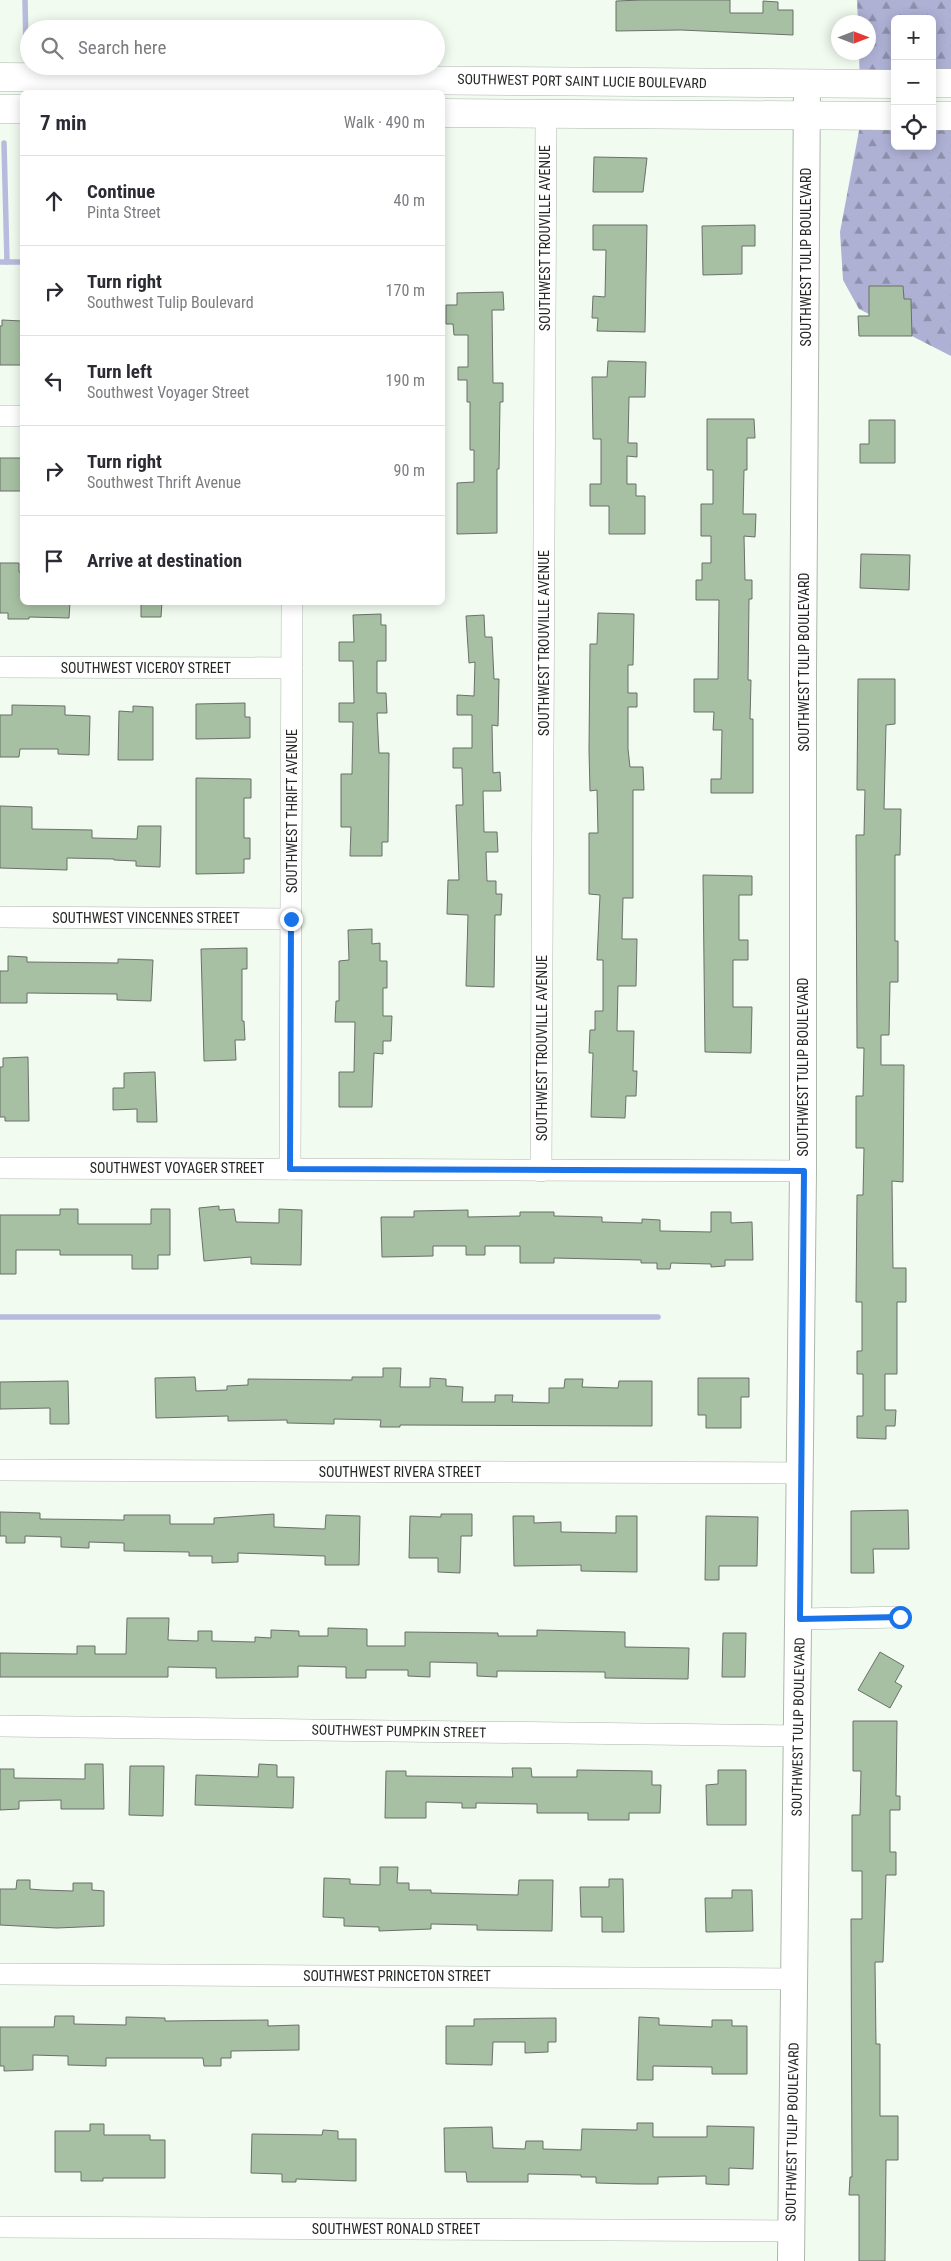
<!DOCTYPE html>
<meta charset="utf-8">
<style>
:root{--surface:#fff;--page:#f7f7f7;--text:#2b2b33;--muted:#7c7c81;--line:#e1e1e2}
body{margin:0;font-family:"Roboto Condensed",sans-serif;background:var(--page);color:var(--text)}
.controls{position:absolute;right:15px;top:15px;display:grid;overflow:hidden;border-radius:8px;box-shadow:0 2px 12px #0003}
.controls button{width:45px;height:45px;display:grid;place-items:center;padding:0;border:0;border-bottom:1px solid var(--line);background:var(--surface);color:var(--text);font:25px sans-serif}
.compass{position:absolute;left:831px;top:15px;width:45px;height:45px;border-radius:50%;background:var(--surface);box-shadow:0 2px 12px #0003;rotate:90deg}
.stop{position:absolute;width:15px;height:15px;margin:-11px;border:4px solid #1a73e8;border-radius:50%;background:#fff}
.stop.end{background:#1a73e8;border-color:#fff;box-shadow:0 1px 5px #0008}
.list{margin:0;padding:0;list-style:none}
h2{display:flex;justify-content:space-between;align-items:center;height:65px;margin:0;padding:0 20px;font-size:21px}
h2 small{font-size:16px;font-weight:400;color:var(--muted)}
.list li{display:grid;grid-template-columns:32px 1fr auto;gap:15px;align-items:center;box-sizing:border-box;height:90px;padding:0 20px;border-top:1px solid var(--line)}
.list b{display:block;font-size:19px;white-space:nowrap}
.list p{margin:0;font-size:16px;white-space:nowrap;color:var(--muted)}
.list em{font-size:16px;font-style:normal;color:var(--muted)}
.icon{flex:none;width:28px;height:28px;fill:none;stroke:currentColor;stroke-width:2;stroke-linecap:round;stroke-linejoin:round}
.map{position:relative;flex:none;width:951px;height:2261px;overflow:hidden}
.search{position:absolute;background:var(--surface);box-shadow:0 2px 12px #0003;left:20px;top:20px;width:425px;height:55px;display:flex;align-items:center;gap:12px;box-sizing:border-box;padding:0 18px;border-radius:28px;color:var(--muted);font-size:19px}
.panel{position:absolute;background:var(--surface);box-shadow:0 2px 12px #0003;left:20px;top:90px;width:425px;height:515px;border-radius:8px}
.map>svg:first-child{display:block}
.forest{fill:url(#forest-firs)}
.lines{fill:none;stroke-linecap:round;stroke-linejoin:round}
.stream{stroke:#b7bbdd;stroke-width:5.5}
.building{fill:#a7c0a3;stroke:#697168}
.minor-casing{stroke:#adb6ac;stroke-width:22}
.tertiary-casing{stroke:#adb6ac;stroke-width:28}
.secondary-casing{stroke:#adb6ac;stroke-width:29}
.minor{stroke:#fff;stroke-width:21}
.tertiary{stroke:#fff;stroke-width:26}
.secondary{stroke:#fff;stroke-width:28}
.route{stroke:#1a73e8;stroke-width:6}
.labels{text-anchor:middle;stroke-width:4;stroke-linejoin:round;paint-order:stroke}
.street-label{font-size:14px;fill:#252824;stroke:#fff}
</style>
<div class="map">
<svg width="951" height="2261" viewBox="0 0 951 2261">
<defs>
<pattern id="forest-firs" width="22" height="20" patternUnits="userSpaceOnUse" patternTransform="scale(1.25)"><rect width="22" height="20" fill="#aeb1d4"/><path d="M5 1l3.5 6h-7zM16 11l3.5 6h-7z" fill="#8d90ac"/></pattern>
</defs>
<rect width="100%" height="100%" fill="#f1fbf0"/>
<g class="forest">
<path d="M857,0H951V89H932V19H895V89H860L859,53L868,52V22H858Z"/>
<path d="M895,107V146H932V107L951,108V356L859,309L843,280L840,232L861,120Z"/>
</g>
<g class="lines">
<g class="stream">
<path d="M25,0L26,49"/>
<path d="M4,143L7,262"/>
<path d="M0,262H22"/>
<path d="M0,1317H658"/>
</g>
</g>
<g class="building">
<path d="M642,0H730V13H763V1L778,2V10H793V35L681,30L616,31V1Z"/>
<path d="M594,157L647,158L643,192H593Z"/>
<path d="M593,225H647L645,332L597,331L598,318H592L593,296L605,297L606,250H593Z"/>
<path d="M755,225V246H742V274L703,275L702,226Z"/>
<path d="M869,286H903L904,299H911L912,336H859L858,316H869Z"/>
<path d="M503,292L504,310H492L493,383H503V402H500L499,469H497V533L457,534V483L474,482V450H470V402H467V380H458V367H468V335H454L453,324H446V305H457V293Z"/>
<path d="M2,320L22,321V365H0V326H2Z"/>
<path d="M608,361L646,362L645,397H629L628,443H637V457L627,456V484H636V496H645V534H609V506H590V484H601V439H593L592,377H607Z"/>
<path d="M707,419H754L755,438H747V470H744L743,514H756L755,537L744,536L745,580H752V599H749L748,680H751L750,719H753V793H711V779H721L722,730H713L714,712H694V679H718L719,600H696V580H702V563H711V536H701V504H713V470H707Z"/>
<path d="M869,420H895V463H860V444H869Z"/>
<rect x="0" y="458" width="22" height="33"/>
<path d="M861,554L910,555L909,590L860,588Z"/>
<path d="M0,563H19V572H22V602H70L69,618L29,617V619H8V613H0Z"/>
<path d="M141,602H162L161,617H141Z"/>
<path d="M598,613L634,614L633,665H628V693H637V707H628V749L630,767H643L644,790H633V898H623L622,939H637L636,986H618L617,1031H634L633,1071H637L636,1096H626L625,1118L591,1117L593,1053H589L590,1030H595V1011H603V960H597L600,895L589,894V833H598L597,790L590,791L589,750L590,644H597Z"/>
<path d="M381,614V625H386V661H377V693H386L387,713H377L379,753H389L388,842H382V856H350L351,827H341V774H352L353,722H339V703H354L353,661H339V642H354L353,615Z"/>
<path d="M484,615L485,637H492L494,679H499L498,726L492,725L493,773L500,772L501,791H483L484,832H497L498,852H486L487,881H496V894H502L501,915H495L494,987L466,986L468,915L447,914L448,880H459L456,805H463L462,768H453V748H472V715H457V695L474,696L475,662L469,663L466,616Z"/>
<path d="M858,679H895V724L886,725L884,809H901L900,855H895V941H898V982H890L889,1035H881V1065H904L903,1182L892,1181L893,1268H906V1302H897V1374H885V1410H896L895,1426H886V1439L857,1438V1416H863V1374H857V1351H862V1302H856L857,1195H863L864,1148H856V1096H863L864,1048H857L856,835H864L865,790H857Z"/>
<path d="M245,703V717H250V738L196,739V704Z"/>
<path d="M12,705L65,706V715L90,716L89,755L58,754V749H20L19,757H0V715H12Z"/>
<path d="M133,706L153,707V760H118L119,711L133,712Z"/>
<path d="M196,778L251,779V798H244V838H250V859H244V873L196,874Z"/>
<path d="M0,806L32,807V829L92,830V838L137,839L138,826H161L160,867L136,866V861L114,860V859L67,858V870L0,868Z"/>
<path d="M703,875L752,876V895H739V940H748V960H733V1007H752L751,1053L705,1052Z"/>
<path d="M372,929V944L380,943V961H387V988H383V1016H392L391,1041H383V1054L374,1053L372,1107H339V1072H354L355,1022H335L336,1001H339V961L349,960L348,930Z"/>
<path d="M247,948V969H242V1021H244L245,1040H235L236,1060L204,1061L201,949Z"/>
<path d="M8,956L27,957V962L118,963V959L153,960L151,1001L117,1000V994L27,993V1003H0V971H8Z"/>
<path d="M28,1057L29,1121H5V1117H0V1067H3V1058Z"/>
<path d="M155,1072L157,1122H137V1109L113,1110V1088H124V1073Z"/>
<path d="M219,1206V1210L234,1209L236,1222L279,1223V1209L302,1210L301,1265L251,1264V1257L204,1261L199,1208Z"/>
<path d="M60,1209H78V1224H151V1209H170V1255H158V1269H132V1255H60V1250H16V1274H0V1215H60Z"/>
<path d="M468,1210V1217L520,1216V1212H554V1216L602,1217V1222L642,1223V1219L660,1220V1231L711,1232V1212H731V1223L752,1222L753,1260H725V1266L711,1267V1264L671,1263L670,1269H657V1263H641V1260L554,1258V1263H520V1246H485V1255H466V1246H433V1256L382,1257L381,1217H414V1211Z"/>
<path d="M383,1368H401L400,1387H430V1378L446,1379V1386L463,1387L462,1402H495V1395H513L512,1402L549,1403V1388H564L565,1379H583L582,1387L618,1388L619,1381H652V1426L400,1425V1427H380L381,1420L334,1419V1424L287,1423V1420L228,1421V1416L156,1418L155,1378L195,1377L196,1391L227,1390V1386L248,1385V1379L352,1380V1377H383Z"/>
<path d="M698,1378H749V1397H741V1428H706V1415H698Z"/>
<path d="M68,1381L69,1424H50V1408L0,1409V1382Z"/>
<path d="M908,1510L909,1549H873L874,1573H851V1511Z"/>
<path d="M0,1512L40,1513V1519L124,1520V1515H170V1524H214V1518L274,1514V1527L325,1529L326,1515L360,1516L359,1565H325V1556L238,1553V1562L212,1563V1556H189V1552L124,1551V1543L89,1542V1548L61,1547V1537L25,1536V1543H6V1536H0Z"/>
<path d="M441,1514H472V1536H461L460,1573L438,1572V1558H409L410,1516L441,1517Z"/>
<path d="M513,1516H534V1523L561,1522V1532L616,1533V1516H637V1572L581,1571V1565L514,1566Z"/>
<path d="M706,1516L758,1517L757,1566H719V1580H705Z"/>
<path d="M127,1618H169L168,1640L198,1641V1631H212V1641L255,1642V1637L271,1638V1630L299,1631V1636H328V1628L367,1629V1646H405V1632L498,1633V1636H537V1630L625,1632V1647L689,1648L688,1679L605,1678V1672L497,1671V1677L477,1676V1663L430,1662V1677L408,1676V1670H366V1678H346V1667L298,1666V1677L216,1678V1668L168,1667V1677H0V1653L77,1654V1646H95V1654H126Z"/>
<path d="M723,1633H746L745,1677H722Z"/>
<path d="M880,1652L904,1666L895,1682L902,1686L890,1708L858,1690Z"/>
<path d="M853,1721H897L896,1796H900V1810H890V1852H896V1875H886L883,1962H875L876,2044H880V2116H898V2160H886L885,2261H859V2195H849L850,2177H852L851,1919H862V1871H852V1815H860L861,1771H853Z"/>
<path d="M85,1764H103L104,1809H61V1800L19,1801V1809L0,1810V1769H14V1778L85,1779Z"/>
<path d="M259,1764L277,1765V1777H294L293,1808L195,1805L196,1775L258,1777Z"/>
<path d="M130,1766H164L163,1816L129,1815Z"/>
<path d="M512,1768H531L532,1777H577V1770L652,1771V1785H661L660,1813H629V1820H588V1813H537V1804L476,1803V1808H462V1803L426,1802V1818H385L386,1771H406V1776L513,1777Z"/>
<path d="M718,1770H746V1825H707L706,1785L718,1784Z"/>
<path d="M380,1867H398L397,1883H409V1890H431V1893L518,1895L519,1880H553L552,1931L477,1930V1925L431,1924V1929L379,1931V1927L344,1926V1918L323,1917L324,1878L350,1879V1884L380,1885Z"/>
<path d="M609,1879H623L624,1932H602V1917H581L580,1887H609Z"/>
<path d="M17,1880H30V1889L42,1890L73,1891V1883H92V1890L104,1891V1926L57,1928L0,1925V1889H16Z"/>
<path d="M732,1890H752L753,1931L706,1932L705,1898H732Z"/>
<path d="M55,2016H74V2024L126,2025V2017L165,2018V2021L268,2020V2026L299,2025V2050L231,2051V2058H221V2066H204L203,2058H106V2066L68,2065V2056L33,2055V2070L4,2071V2066H0V2027H54Z"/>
<path d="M639,2017L659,2018V2025L712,2027V2020H732V2026H747V2074H712V2067L653,2066V2080H637Z"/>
<path d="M556,2018V2042H548V2052L525,2053V2042H493L492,2065L446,2064V2026H474V2019Z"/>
<path d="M637,2123H653V2137H707V2126L754,2127L753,2169L729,2168V2185L706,2184V2176L658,2177V2184H637L596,2183V2177H581V2175L528,2174V2182H467L466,2172H445L444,2128L492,2127L493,2148L525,2149L526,2141H543V2149L581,2150L582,2129L637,2130Z"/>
<path d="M90,2124H104V2135H150V2140H165V2178H103V2181H81V2172H55V2131H90Z"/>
<path d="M323,2130L338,2131V2139H356V2181L296,2179V2182H282V2174L251,2173L252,2134L322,2135Z"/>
</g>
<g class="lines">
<g class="minor-casing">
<g id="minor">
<path d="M0,416H22"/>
<path d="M0,667L292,668"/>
<path d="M0,917L291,919"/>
<path d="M0,1168L803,1171"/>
<path d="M290,1169L292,602"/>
<path d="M541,1171L546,114"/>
<path d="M0,1470L801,1473"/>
<path d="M800,1619L900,1617"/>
<path d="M0,1726L798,1736"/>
<path d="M0,1974L794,1979"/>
<path d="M0,2227L791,2231"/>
</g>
</g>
<g class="tertiary-casing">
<path id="tertiary" d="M791,2261L803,1171V671L807,84"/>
</g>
<g class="secondary-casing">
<g id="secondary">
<path d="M0,77L895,84"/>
<path d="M932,83H951"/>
<path d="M0,109H22"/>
<path d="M442,113L895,116"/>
<path d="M932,116H951"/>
</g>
</g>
<use href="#minor" class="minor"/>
<use href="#tertiary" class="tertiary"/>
<use href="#secondary" class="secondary"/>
</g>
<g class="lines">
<path class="route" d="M291,919L290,1169L804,1171L800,1619L900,1617"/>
</g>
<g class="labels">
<g class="street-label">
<text transform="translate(582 81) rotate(1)" y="5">SOUTHWEST PORT SAINT LUCIE BOULEVARD</text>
<text transform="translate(545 238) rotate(-90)" y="5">SOUTHWEST TROUVILLE AVENUE</text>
<text transform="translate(806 257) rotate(-90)" y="5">SOUTHWEST TULIP BOULEVARD</text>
<text transform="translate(544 643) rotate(-90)" y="5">SOUTHWEST TROUVILLE AVENUE</text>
<text transform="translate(804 662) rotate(-90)" y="5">SOUTHWEST TULIP BOULEVARD</text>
<text x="146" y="673">SOUTHWEST VICEROY STREET</text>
<text transform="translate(292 811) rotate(-90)" y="5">SOUTHWEST THRIFT AVENUE</text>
<text x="146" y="923">SOUTHWEST VINCENNES STREET</text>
<text transform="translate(542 1048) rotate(-90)" y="5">SOUTHWEST TROUVILLE AVENUE</text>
<text transform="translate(803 1067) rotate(-90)" y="5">SOUTHWEST TULIP BOULEVARD</text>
<text x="177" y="1173">SOUTHWEST VOYAGER STREET</text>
<text x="400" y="1477">SOUTHWEST RIVERA STREET</text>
<text transform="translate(798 1727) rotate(-89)" y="5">SOUTHWEST TULIP BOULEVARD</text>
<text transform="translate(399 1731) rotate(1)" y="5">SOUTHWEST PUMPKIN STREET</text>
<text x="397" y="1981">SOUTHWEST PRINCETON STREET</text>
<text transform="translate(792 2132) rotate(-89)" y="5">SOUTHWEST TULIP BOULEVARD</text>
<text x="396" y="2234">SOUTHWEST RONALD STREET</text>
</g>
</g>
</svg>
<div class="controls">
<button>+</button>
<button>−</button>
<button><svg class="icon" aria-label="locate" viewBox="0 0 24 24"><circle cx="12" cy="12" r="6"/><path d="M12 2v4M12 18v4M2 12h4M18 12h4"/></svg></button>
</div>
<svg class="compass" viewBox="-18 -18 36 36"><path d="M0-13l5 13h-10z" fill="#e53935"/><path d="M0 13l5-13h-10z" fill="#7c7c81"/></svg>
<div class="stop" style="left:900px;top:1617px"></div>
<div class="stop end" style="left:291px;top:919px"></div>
<div class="search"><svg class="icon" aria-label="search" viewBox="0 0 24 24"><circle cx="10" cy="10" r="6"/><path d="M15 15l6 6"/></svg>Search here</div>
<section class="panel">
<h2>7 min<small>Walk · 490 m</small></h2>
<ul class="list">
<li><svg class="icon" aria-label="ahead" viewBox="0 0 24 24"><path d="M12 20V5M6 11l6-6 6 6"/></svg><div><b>Continue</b><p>Pinta Street</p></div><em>40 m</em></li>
<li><svg class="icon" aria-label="right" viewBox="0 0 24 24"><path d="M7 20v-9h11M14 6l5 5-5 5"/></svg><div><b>Turn right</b><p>Southwest Tulip Boulevard</p></div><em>170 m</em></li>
<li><svg class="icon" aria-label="left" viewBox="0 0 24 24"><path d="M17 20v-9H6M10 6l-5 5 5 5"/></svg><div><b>Turn left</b><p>Southwest Voyager Street</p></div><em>190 m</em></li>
<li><svg class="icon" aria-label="right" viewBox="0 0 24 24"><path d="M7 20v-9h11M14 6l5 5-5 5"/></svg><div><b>Turn right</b><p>Southwest Thrift Avenue</p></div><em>90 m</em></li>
<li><svg class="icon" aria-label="arrive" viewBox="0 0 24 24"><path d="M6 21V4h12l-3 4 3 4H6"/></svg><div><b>Arrive at destination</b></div></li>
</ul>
</section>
</div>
